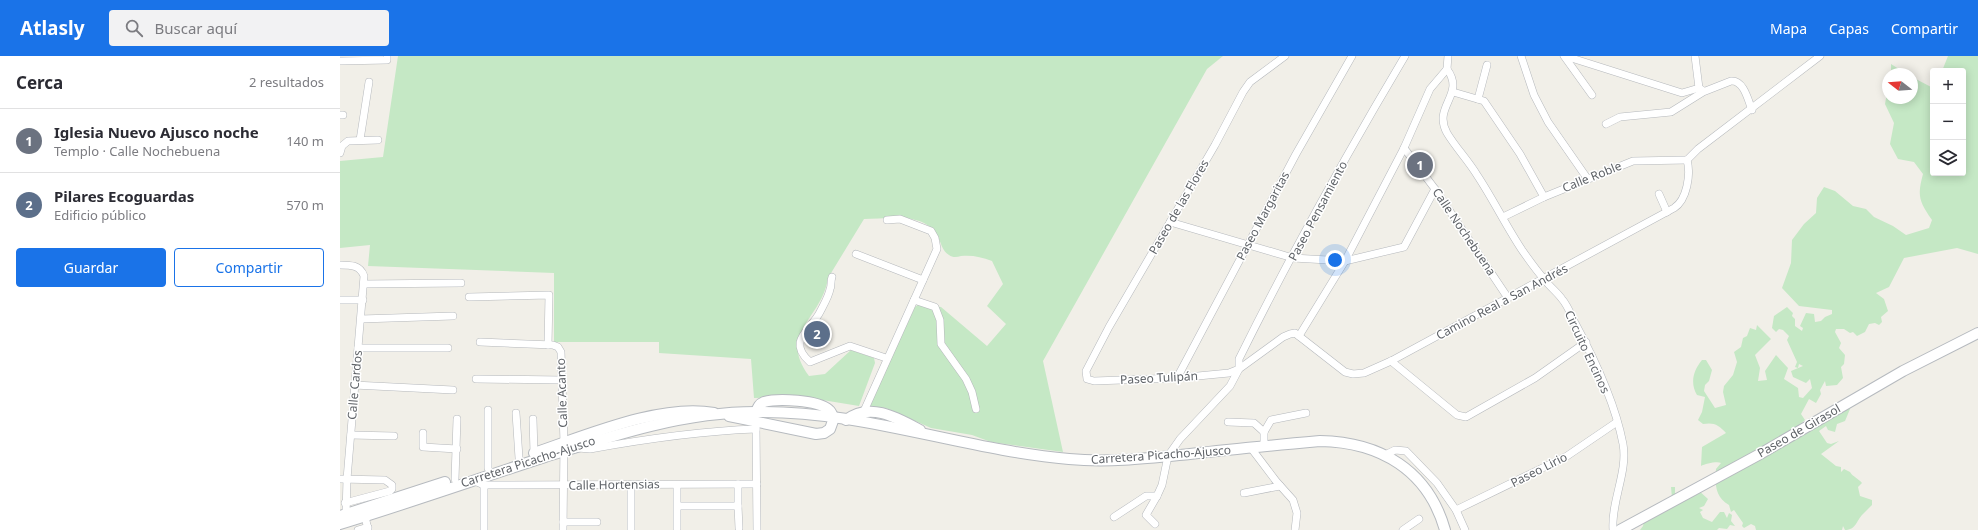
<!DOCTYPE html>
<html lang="es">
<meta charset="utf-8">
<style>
:root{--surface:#fff;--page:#f2f2f3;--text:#2b2b33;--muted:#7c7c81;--line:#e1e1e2;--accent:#1a73e8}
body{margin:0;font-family:"Noto Sans",sans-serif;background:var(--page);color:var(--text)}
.controls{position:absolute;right:12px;top:12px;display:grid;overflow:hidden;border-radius:4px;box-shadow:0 2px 10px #0003}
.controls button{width:36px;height:36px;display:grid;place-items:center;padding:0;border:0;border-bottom:1px solid var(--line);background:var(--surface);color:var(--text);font:20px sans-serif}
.compass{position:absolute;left:1542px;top:12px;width:36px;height:36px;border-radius:50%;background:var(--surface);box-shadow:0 2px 10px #0003;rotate:287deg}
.you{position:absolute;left:995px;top:204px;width:14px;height:14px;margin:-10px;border:3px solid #fff;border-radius:50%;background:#1a73e8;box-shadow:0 0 0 6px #1a73e833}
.badge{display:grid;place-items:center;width:26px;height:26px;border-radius:50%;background:var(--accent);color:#fff;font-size:13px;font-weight:700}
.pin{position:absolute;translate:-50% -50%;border:2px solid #fff;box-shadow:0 1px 4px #0006}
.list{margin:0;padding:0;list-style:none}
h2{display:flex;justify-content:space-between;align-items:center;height:52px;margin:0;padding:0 16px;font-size:17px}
h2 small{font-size:13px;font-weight:400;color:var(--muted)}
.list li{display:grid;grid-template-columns:26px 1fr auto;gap:12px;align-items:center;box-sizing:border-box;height:64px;padding:0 16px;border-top:1px solid var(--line)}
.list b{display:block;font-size:15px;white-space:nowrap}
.list p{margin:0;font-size:13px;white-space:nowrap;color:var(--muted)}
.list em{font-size:13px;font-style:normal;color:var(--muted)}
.actions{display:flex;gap:8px;padding:12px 16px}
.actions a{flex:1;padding:9px 0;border:1px solid var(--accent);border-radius:4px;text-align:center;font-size:14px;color:var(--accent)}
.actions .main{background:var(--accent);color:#fff}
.icon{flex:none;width:22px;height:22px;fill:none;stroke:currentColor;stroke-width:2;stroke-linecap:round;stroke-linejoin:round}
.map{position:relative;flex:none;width:1638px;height:474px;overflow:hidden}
header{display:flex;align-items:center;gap:24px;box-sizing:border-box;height:56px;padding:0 20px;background:var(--accent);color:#fff}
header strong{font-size:19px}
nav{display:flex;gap:22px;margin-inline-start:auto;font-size:14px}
.search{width:280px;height:36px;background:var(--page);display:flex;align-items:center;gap:10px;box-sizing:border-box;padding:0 14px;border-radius:4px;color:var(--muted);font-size:15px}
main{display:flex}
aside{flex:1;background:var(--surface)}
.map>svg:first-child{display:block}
.green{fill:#c5e8c5}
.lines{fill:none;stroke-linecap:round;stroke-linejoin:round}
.street-casing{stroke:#b5b8bc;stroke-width:8}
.secondary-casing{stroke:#b6babf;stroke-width:12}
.street{stroke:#fff;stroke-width:7}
.secondary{stroke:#fff;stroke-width:10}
.labels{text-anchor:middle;stroke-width:3;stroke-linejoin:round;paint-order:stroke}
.street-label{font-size:12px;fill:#5f6368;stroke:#fff}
</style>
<header>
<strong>Atlasly</strong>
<div class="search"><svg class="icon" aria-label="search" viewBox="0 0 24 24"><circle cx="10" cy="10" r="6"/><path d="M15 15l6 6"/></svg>Buscar aquí</div>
<nav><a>Mapa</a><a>Capas</a><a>Compartir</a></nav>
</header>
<main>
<aside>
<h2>Cerca<small>2 resultados</small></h2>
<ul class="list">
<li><span class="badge" style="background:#6b7280">1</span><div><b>Iglesia Nuevo Ajusco noche</b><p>Templo · Calle Nochebuena</p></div><em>140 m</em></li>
<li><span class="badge" style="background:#5c6f8a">2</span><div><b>Pilares Ecoguardas</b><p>Edificio público</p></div><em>570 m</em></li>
</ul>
<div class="actions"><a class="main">Guardar</a><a>Compartir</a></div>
</aside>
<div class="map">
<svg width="1638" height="474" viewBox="0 0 1638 474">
<rect width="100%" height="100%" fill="#f1efe8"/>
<g class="green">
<path d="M58,0H883L867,13L703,305L723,396L651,386L632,379L591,372L546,352L529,350L575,251L579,248L601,251L647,290L666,268L647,250L663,228L652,205C641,201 633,199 621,200C617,201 613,202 609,199C602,195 601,186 597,179C583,155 546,163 524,163L488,222C482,263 437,277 469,320L485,318L511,294L534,302L535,307L519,350L464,341L414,342L411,303L319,297V286H214V217L28,210L30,189L0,192V105L43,101Z"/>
<path d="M1608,0H1638V198L1617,192L1564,202L1549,231L1536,237L1544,243L1548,255L1541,261L1542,266L1539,269L1535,267L1529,268L1525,276L1517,280L1513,276L1510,277L1504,273H1496L1495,276L1501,287L1499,292L1505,299L1504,308L1501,311L1503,322L1497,329L1486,330L1485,325L1480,334L1481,338L1476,347L1469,343L1461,358L1465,364L1459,369L1473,373L1480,367L1488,365L1491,361L1500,358L1498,352L1505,350L1510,353L1505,365L1497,368L1495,376L1488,374L1486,370L1479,375L1487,387L1491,388L1499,385L1481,398L1496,410L1501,411V416L1504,413L1510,416C1513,421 1518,422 1522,427L1518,431L1520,440L1532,444V449C1529,452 1526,455 1523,458C1516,465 1516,474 1505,474L1503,470L1502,474H1416L1415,470L1411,468L1404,472L1402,470L1403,467L1394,454L1391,456L1389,449C1375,441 1375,429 1376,413L1381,407C1377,405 1365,408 1361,410L1362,391L1386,377C1379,369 1374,366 1363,368L1358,364L1362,356L1365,341L1357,339C1350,327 1353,315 1362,304H1366L1372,314L1369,325L1365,329L1364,335L1375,352L1386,349L1383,336L1384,330L1393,319L1397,306L1394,296L1401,291L1403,282L1407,280L1410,272L1416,274L1417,269L1431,283L1415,299L1420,312L1418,325L1427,324L1425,315L1436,299L1448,312L1444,323L1458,332L1459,341L1463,342L1472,332L1470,323L1466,327L1453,321L1451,315L1463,310L1459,308L1458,312L1455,311L1457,306L1447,284L1449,280L1443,274L1439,273L1436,276L1432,272L1434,260L1447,251L1453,257L1452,260L1455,263V270L1462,275L1463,272L1460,270L1466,257L1474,258L1475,266L1481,265L1485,261L1492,258V254L1459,250L1442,232L1451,207L1452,184L1464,168L1476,157L1477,142L1484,131L1495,135L1513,150L1526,153L1534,161L1553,170L1566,179L1589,172L1592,164C1579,145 1577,140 1583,118L1574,106L1558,103L1550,88L1554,67L1545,48L1548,31V42H1572V21L1593,32V117H1623V15H1602Z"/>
<path d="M1551,8L1565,17L1567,18H1551Z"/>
<path d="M1331,431H1335V439L1358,434L1368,443L1364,450L1359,452L1363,454L1360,456L1363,462L1372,466L1380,456H1384L1387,462L1389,457L1392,459L1391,465L1395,470L1390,469L1387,473L1379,472L1377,474H1300L1303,470L1304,465L1332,442Z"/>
</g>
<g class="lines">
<g class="street-casing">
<g id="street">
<path d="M945,0L910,26L903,36L875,89L769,271L746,315L747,323L754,325L837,322L889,317L899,313V303C950,200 1006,99 1065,0"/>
<path d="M1181,0L1194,39L1208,66L1247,122"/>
<path d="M1224,0L1252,39"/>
<path d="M1225,0L1342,37L1359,32"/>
<path d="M1355,0L1359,32L1362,34"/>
<path d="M0,5L47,4V0"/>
<path d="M1107,13C1126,39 1092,50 1107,77C1116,92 1128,104 1137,119C1153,143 1166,170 1182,194C1189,204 1196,214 1204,223C1209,230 1217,236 1222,243C1228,250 1231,259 1235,267C1255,304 1275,346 1283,388C1288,416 1271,445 1273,474"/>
<path d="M1113,36L1144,45L1180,98L1204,141"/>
<path d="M1138,43L1147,9"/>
<path d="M0,59H3"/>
<path d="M1266,68L1280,61L1331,56L1363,36L1391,25C1404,24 1408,44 1412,54"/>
<path d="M20,84L29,26"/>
<path d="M1064,92L1095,133L1168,242"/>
<path d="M0,97L2,90L8,85L38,84"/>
<path d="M1347,104L1358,93L1480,0"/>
<path d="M1319,138L1327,156"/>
<path d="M1163,161L1204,141L1293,105L1347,104"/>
<path d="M830,166L953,202L1005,205L1064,191L1095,133"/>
<path d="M516,198L583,224"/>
<path d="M0,209C11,209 20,209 24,220L7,423L6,458"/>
<path d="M492,221C490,226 492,229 490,233C489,240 483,250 480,256C471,274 446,285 470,306L510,290L546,302"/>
<path d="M24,228L121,227"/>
<path d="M129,241L209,239L208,289"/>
<path d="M0,244H23"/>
<path d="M574,244L595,251L600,264L601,288L626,323L632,336L636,353"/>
<path d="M21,263L113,260"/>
<path d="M959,280L1005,205L1064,92L1090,33L1107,13L1108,0"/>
<path d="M140,286L213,289L218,291L221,296L224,387L223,474"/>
<path d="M18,292H108"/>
<path d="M1051,305L1117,359L1126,361L1195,322L1246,286"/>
<path d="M837,322L956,98L1012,0"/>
<path d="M136,323L222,324"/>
<path d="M14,329L113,334"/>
<path d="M524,355L597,193L595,182L591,175L560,163L547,164"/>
<path d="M176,357L179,402"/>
<path d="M193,363L194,397"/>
<path d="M888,366L914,367L924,376"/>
<path d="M416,370L417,474"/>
<path d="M83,377V391L117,393"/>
<path d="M11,379L54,380"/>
<path d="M924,391V376L931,364L966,357"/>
<path d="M238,392L250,393C305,383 360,375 416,373"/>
<path d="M911,392L936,425L953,444L957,457L955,474"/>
<path d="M1045,399L1055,394L1066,395L1097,427L1116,454L1125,474"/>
<path d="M148,412V354"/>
<path d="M0,423L45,424L52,429V433L50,435L5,447"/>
<path d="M115,423L117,363"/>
<path d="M132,424L144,429L417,428"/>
<path d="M337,429V473"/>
<path d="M904,437L940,430"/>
<path d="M338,450H398V428"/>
<path d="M398,450L399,472"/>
<path d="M1116,454L1227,400L1277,366"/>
<path d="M25,460L28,474"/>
<path d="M774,461L806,440H817"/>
<path d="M223,466H257"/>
<path d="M815,468L806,459L817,440L822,429L828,400L840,383L890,330L899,313L943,281L950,278L955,277L1005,316L1013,318L1024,317L1051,305L1334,152C1347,144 1351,118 1347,104"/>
<path d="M18,474L28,471"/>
<path d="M144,474V429"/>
<path d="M291,474V429"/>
<path d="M1063,474L1079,463"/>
</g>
</g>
<g class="secondary-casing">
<g id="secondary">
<path d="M389,360L476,378L484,377L490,373L494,362C492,359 491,355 489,354C478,344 438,342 424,346C419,348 418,351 416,356"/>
<path d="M506,364C530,346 556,361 580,374"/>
<path d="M194,397C245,380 321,347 374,357"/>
<path d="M0,460L105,426"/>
<path d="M0,468C69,447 137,423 205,401C274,379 344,356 416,356C522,354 624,394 729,403C769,407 810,402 850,398C893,393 936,389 980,385C1040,386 1088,414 1105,474"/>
<path d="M1280,474L1420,398L1563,315L1638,277"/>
</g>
</g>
<use href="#street" class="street"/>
<use href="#secondary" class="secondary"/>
</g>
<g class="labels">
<g class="street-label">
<text transform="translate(1252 121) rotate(-22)" y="4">Calle Roble</text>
<text transform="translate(839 151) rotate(-60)" y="4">Paseo de las Flores</text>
<text transform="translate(978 155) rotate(-62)" y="4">Paseo Pensamiento</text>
<text transform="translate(923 160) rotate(-62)" y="4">Paseo Margaritas</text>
<text transform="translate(1124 176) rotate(56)" y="4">Calle Nochebuena</text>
<text transform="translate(1162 246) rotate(-28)" y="4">Camino Real a San Andrés</text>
<text transform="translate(1247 296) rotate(65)" y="4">Circuito Encinos</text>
<text transform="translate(819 322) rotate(-3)" y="4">Paseo Tulipán</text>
<text transform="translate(15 329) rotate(-85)" y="4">Calle Cardos</text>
<text transform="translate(222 337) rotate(-92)" y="4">Calle Acanto</text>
<text transform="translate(1459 375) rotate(-30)" y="4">Paseo de Girasol</text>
<text transform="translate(821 399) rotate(-4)" y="4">Carretera Picacho-Ajusco</text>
<text transform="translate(188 406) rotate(-18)" y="4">Carretera Picacho-Ajusco</text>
<text transform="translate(1199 414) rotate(-27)" y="4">Paseo Lirio</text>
<text transform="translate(274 429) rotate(-1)" y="4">Calle Hortensias</text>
</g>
</g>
</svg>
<div class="controls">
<button>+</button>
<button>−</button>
<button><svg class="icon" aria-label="layers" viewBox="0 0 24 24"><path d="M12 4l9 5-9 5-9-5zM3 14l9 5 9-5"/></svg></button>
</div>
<svg class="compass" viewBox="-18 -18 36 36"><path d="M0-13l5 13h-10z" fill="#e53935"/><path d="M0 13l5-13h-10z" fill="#7c7c81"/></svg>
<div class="you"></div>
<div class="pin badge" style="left:1080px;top:109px;background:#6b7280">1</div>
<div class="pin badge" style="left:477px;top:278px;background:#5c6f8a">2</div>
</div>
</main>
